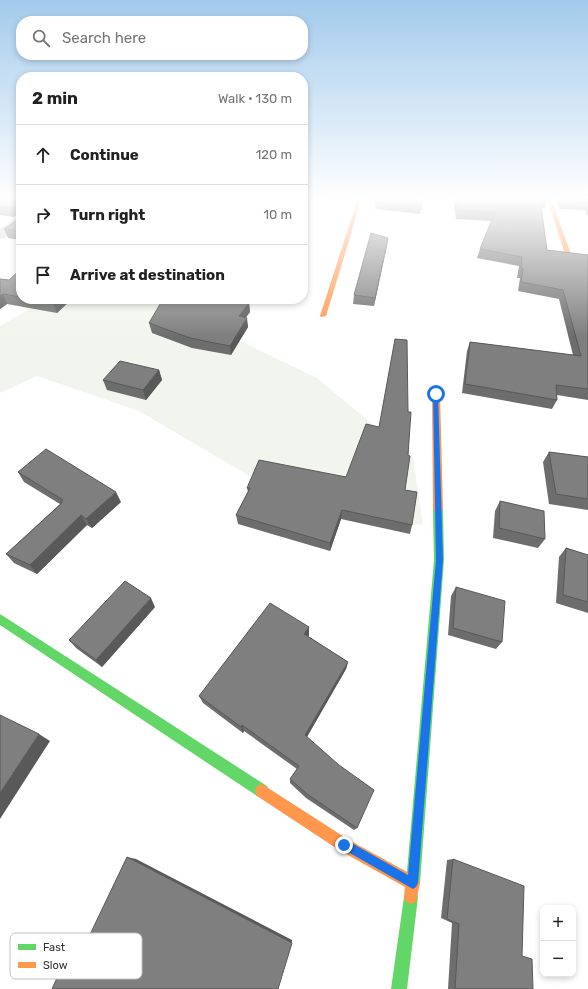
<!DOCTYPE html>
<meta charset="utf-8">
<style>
:root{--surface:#fff;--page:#f6f6f6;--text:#222;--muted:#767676;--line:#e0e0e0}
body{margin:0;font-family:Rubik,sans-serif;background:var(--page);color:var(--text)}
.controls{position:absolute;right:12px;bottom:12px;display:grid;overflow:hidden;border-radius:8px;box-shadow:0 2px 6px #0003}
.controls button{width:36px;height:36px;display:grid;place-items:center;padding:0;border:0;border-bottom:1px solid var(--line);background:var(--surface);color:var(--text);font:20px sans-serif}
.stop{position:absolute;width:12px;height:12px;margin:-9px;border:3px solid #1a73e8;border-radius:50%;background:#fff}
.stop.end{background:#1a73e8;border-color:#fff;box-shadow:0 1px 4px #0008}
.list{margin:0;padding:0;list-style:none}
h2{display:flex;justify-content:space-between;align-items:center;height:52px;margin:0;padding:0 16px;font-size:17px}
h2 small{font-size:13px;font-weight:400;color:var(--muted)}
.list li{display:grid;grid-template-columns:26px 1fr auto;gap:12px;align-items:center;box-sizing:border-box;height:60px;padding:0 16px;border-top:1px solid var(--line)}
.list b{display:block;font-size:15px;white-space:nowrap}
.list em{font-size:13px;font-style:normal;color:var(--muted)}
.icon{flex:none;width:22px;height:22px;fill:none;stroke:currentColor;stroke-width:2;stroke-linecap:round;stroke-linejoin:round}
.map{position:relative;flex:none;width:588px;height:989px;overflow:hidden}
.search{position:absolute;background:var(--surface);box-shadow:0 2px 6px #0003;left:16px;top:16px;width:292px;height:44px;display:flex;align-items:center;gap:10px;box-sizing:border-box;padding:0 14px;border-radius:16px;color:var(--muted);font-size:15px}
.panel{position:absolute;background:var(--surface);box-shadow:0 2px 6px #0003;left:16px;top:72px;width:292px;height:232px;border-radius:16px}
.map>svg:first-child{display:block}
.green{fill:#f2f5ed}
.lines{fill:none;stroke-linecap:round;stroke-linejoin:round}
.street{fill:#d4d4d4;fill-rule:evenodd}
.fast{fill:#63d668;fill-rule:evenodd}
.slow{fill:#ff974d;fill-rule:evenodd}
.wall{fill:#6d6d6d}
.shaded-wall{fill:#595959}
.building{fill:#7f7f7f;stroke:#595959}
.route{fill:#1a73e8}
.key{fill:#fff;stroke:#c1c1c1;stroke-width:1}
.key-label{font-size:11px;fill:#303030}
</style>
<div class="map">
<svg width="588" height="989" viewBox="0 0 588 989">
<rect width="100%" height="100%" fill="#fff"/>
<path class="green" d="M47,299H153L317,378L413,458L423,525L317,516L139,411L37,376L0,393V326Z"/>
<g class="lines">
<path class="street" d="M21,215V225L5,238L0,239V229L17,216Z"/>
<g class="fast">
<path d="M438,505L441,506L443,509L444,560L420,883L418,888L413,890L408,888L406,883L434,560L433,509L435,506Z"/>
<path d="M0,614L267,786L269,791L267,796L262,798L257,796L0,625Z"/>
<path d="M411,890L416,892L418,897L407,989H391L404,897L406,892Z"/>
</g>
<g class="slow">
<path d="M358,198H362L326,316L321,317L320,316Z"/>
<path d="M547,198H551L571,254L570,255L565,254Z"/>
<path d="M436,391L440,394L443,509L441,512H435L433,509L432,394Z"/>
<path d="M262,784L349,840L418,878L420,883L416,902L411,904L406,902L404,897L405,887L339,850L257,796L255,791L257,786Z"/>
</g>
</g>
<g class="wall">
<path d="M0,198H21V215L20,214L13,217L0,215Z"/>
<path d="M308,198H353L352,200L308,199Z"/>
<path d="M366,198H423L420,214L375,209L376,201L367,200Z"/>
<path d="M453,198H547L548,199L545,208H541L547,250L588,255V400L557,395V400L552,409L462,393L467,351L470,342L573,355L559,299L518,291L520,278H517L519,266L477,258L480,249L492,221L456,219Z"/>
<path d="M556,198H588V216L585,210L560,209Z"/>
<path d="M21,217V240L8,238L4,229Z"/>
<path d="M388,238L374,306L353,304L354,295Z"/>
<path d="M21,269V299H72L57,313L7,304L0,309V279L9,280Z"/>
<path d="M249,303L250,312L246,317L248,327L231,355L192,348L152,333L149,323Z"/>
<path d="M159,370L162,380L146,400L107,390L103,380Z"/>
<path d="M549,452L588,457V510L549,504L543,462Z"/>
<path d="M408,455L405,490L412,525L410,534L341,519L330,551L238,524L236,515L248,492L247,488L346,477Z"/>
<path d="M18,472L121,502L92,528L87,525L37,574L14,563L6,554L60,504L24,482Z"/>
<path d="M500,501L545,539L538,548L493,538L495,511Z"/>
<path d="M566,548L588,555V613L556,603L559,557Z"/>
<path d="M456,587L502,642L496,649L448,635L451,596Z"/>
<path d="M155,607L102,667L76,648L69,640Z"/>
<path d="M309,627L308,636L348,662L346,669L307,737L357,828L354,830L306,798L290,783V779L297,769L244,731L243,733L203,703L199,696Z"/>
<path d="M453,859L522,956L533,989H448L452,923L441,918L447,860Z"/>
</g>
<g class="shaded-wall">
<path d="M17,205L20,214L13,217L9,208Z"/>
<path d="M388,238L387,246L374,306L375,298Z"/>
<path d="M3,294L7,304L0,309V296Z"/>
<path d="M58,299H72L57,313L53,303Z"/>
<path d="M249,303L250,312L240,325L239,316Z"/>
<path d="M247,318L248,327L231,355L230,346Z"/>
<path d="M159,370L162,380L146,400L143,390Z"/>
<path d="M116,492L121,502L92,528L86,519Z"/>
<path d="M342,510L341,519L330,551V543Z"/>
<path d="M81,515L87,525L37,574L30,565Z"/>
<path d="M151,598L155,607L102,667L96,660Z"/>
<path d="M309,627V636L304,642V634Z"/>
<path d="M348,662L346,669L305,740V735Z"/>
<path d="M242,725L244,731L243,733L241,727Z"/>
<path d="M39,734L50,741L0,819V793Z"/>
<path d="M127,857L136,859L292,940V943Z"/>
<path d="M86,939L95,944L84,947L73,942Z"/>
</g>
<g class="building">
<path d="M0,198H21V210H19V206L17,205L9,208L0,207Z"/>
<path d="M377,198H423L421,206L375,202Z"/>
<path d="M456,198H547L548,199H540L547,250L588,255V389L556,385L557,400L465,384L470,342L581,356L563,290L521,282L523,269L521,268L522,257L480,249L495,212L458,210Z"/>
<path d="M563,198H588V202L564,200Z"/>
<path d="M21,217V231L4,229Z"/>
<path d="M371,233L388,238L375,298L354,295Z"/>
<path d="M21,269V297L3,294L0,296V279L9,280Z"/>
<path d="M30,299H58L53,303Z"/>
<path d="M163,299H230L249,303L239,316L247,318L230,346L190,338L149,323Z"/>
<path d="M395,339L407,340L408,412H411L408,455L410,456L405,490L417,492L412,525L342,510L330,543L236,515L250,488H247L259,460L346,477L366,424L379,427Z"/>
<path d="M120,361L159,370L143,390L103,380Z"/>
<path d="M46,449L116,492L86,519L81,515L30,565L6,554L62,503L60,502L63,500L18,472Z"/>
<path d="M549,452L588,457V499L556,494Z"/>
<path d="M500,501L544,511L545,539L499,528Z"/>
<path d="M566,548L588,555V602L563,595Z"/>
<path d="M125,581L151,598L96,660L69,640Z"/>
<path d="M456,587L505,601L502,642L453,628Z"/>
<path d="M270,603L309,627L304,634L348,662L305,735L339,765L374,790L357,828L307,794L290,779L299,766L242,725L241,727L199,696Z"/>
<path d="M0,715L39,734L0,793Z"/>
<path d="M127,857L292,943L278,989H52L73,942L84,947Z"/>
<path d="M453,859L524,886L522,956L532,959L533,989H455L459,924L447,919Z"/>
</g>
<linearGradient id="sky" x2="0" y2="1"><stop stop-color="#a2caec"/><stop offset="0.59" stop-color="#fff"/><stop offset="1" stop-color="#fff" stop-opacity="0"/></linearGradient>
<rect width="588" height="336" fill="url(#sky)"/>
<path class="route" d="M436,392L438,394L443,560L418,883L416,887L413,889L341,848L339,845L341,841L344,840L348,841L408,875L436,560L433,394Z"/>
<rect x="10" y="933" width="132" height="46" rx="6" class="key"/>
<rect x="18" y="944" width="18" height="6" fill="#63d668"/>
<rect x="18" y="962" width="18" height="6" fill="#ff974d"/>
<g class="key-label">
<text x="43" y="951">Fast</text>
<text x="43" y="969">Slow</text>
</g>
</svg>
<div class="controls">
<button>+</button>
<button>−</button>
</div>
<div class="stop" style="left:436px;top:394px"></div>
<div class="stop end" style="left:344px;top:845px"></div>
<div class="search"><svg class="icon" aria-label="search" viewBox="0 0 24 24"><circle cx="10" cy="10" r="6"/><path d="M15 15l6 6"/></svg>Search here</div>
<section class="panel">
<h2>2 min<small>Walk · 130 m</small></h2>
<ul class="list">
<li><svg class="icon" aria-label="ahead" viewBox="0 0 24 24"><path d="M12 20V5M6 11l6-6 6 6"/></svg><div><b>Continue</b></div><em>120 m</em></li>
<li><svg class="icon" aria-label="right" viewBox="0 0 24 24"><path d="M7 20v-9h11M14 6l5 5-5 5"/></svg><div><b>Turn right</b></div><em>10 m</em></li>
<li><svg class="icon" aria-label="arrive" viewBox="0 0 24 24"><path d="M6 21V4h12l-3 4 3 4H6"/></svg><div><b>Arrive at destination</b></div></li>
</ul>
</section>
</div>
